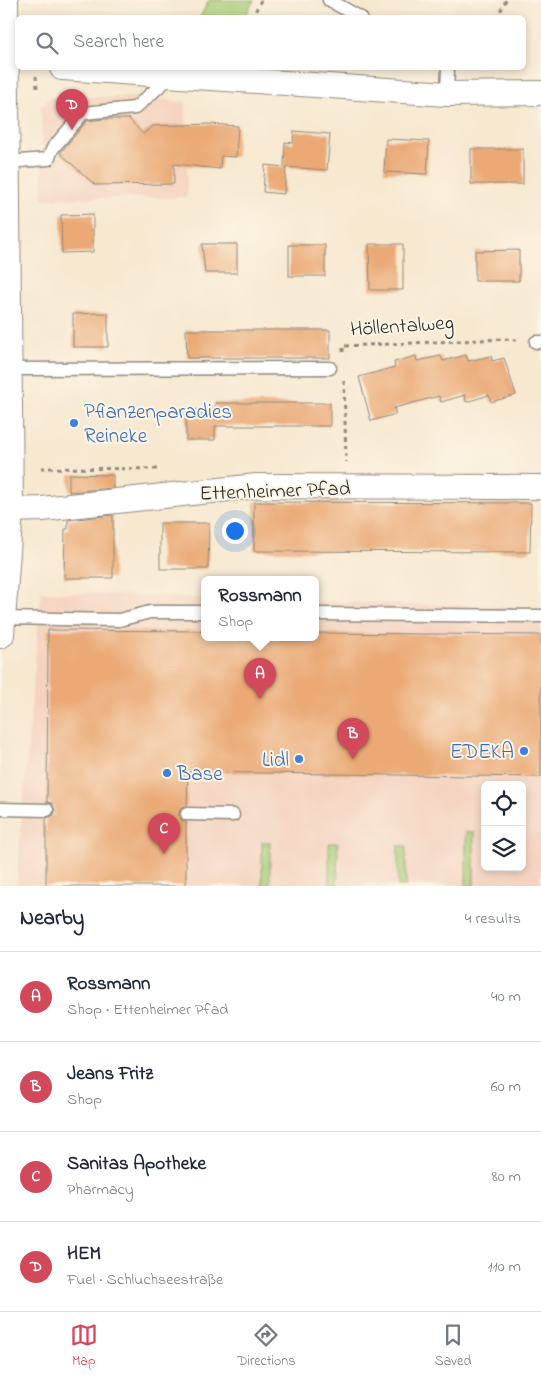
<!DOCTYPE html>
<meta charset="utf-8">
<style>
:root{--surface:#fff;--page:#f6f6f7;--text:#1f2937;--muted:#747a83;--line:#e0e1e3;--accent:#d1495b}
body{margin:0;font-family:"Indie Flower",sans-serif;background:var(--page);color:var(--text)}
.controls{position:absolute;right:15px;bottom:15px;display:grid;overflow:hidden;border-radius:8px;box-shadow:0 2px 8px #0003}
.controls button{width:45px;height:45px;display:grid;place-items:center;padding:0;border:0;border-bottom:1px solid var(--line);background:var(--surface);color:var(--text);font:25px sans-serif}
.you{position:absolute;left:234px;top:530px;width:18px;height:18px;margin:-12px;border:4px solid #fff;border-radius:50%;background:#1a73e8;box-shadow:0 0 0 8px #1a73e833}
.badge{display:grid;place-items:center;width:32px;height:32px;border-radius:50%;background:var(--accent);color:#fff;font-size:16px;font-weight:700}
.pin{position:absolute;translate:-50% -41px;filter:drop-shadow(0 1px 2px #0008)}
.pin::after{content:'';position:absolute;top:26px;width:18px;height:15px;background:inherit;clip-path:polygon(0 0,100% 0,50% 100%)}
.popup{position:absolute;left:201px;top:576px;width:118px;height:65px;box-sizing:border-box;display:grid;place-content:center;border-radius:8px;background:var(--surface);filter:drop-shadow(0 1px 4px #0005);font-size:16px;white-space:nowrap;color:var(--muted)}
.popup b{font-size:19px;color:var(--text)}
.popup::after{content:'';position:absolute;left:50%;top:100%;margin-left:-10px;border:10px solid transparent;border-top-color:var(--surface)}
.list{margin:0;padding:0;list-style:none}
h2{display:flex;justify-content:space-between;align-items:center;height:65px;margin:0;padding:0 20px;font-size:21px}
h2 small{font-size:16px;font-weight:400;color:var(--muted)}
.list li{display:grid;grid-template-columns:32px 1fr auto;gap:15px;align-items:center;box-sizing:border-box;height:90px;padding:0 20px;border-top:1px solid var(--line)}
.list b{display:block;font-size:19px;white-space:nowrap}
.list p{margin:0;font-size:16px;white-space:nowrap;color:var(--muted)}
.list em{font-size:16px;font-style:normal;color:var(--muted)}
.icon{flex:none;width:28px;height:28px;fill:none;stroke:currentColor;stroke-width:2;stroke-linecap:round;stroke-linejoin:round}
.map{position:relative;flex:none;width:541px;height:886px;overflow:hidden}
.search{position:absolute;background:var(--surface);box-shadow:0 2px 8px #0003;left:15px;right:15px;top:15px;height:55px;display:flex;align-items:center;gap:12px;box-sizing:border-box;padding:0 18px;border-radius:8px;color:var(--muted);font-size:19px}
.sheet{height:425px;background:var(--surface)}
nav{display:flex;justify-content:space-around;align-items:center;box-sizing:border-box;height:70px;border-top:1px solid var(--line);background:var(--surface);font-size:14px;color:var(--muted)}
nav a{display:grid;justify-items:center;gap:2px}
nav .on{color:var(--accent)}
.map>svg:first-child{display:block}
.built{fill:#f4d3c0;fill-rule:evenodd}
.green{fill:#a7cd77;stroke:#697c51}
.building{fill:#eaa975}
.lines{fill:none;stroke-linecap:round;stroke-linejoin:round}
.lane-casing{stroke:#918a7e;stroke-width:15}
.street-casing{stroke:#918a7e;stroke-width:26}
.secondary-casing{stroke:#918a7e;stroke-width:30}
.path{stroke:#918a7e;stroke-width:3;stroke-dasharray:4 4;stroke-linecap:butt}
.lane{stroke:#fff;stroke-width:12}
.street{stroke:#fff;stroke-width:24}
.secondary{stroke:#fff;stroke-width:28}
.shop-dot{fill:#3f7fe0;stroke:#fcf5e5;stroke-width:2}
.labels{text-anchor:middle;stroke-width:4;stroke-linejoin:round;paint-order:stroke}
.street-label{font-size:21px;fill:#2b2b2b;stroke:#fcf5e5}
.shop-label{font-size:21px;fill:#366cbe;stroke:#fcf5e5;text-anchor:start}
</style>
<div class="map">
<svg width="541" height="886" viewBox="0 0 541 886">
<rect width="100%" height="100%" fill="#fcf5e5"/>
<filter id="ink" filterUnits="userSpaceOnUse"><feTurbulence type="fractalNoise" baseFrequency=".02" numOctaves="2"/><feDisplacementMap in="SourceGraphic" scale="10" xChannelSelector="R" yChannelSelector="G"/><feConvolveMatrix kernelMatrix="1 2 1 2 8 2 1 2 1" color-interpolation-filters="sRGB"/></filter>
<filter id="wash" filterUnits="userSpaceOnUse"><feTurbulence type="fractalNoise" baseFrequency=".0096" numOctaves="4" result="noise"/><feDisplacementMap in="SourceGraphic" scale="20" xChannelSelector="R" yChannelSelector="G"/><feGaussianBlur stdDeviation="1.12" result="paint"/><feColorMatrix in="noise" values="0 0 0 0 0 0 0 0 0 0 0 0 0 0 0 0 0 1.4 0 .05"/><feComposite in="paint" operator="in"/></filter>
<g filter="url(#wash)">
<rect width="100%" height="100%" fill="#f7e8d0"/>
<g class="built">
<path d="M50,97H131L186,102L187,197L43,199L41,107Z"/>
<path d="M41,592L205,598V638H315V601L541,608V886H16ZM485,785H522V867H485Z"/>
</g>
<g class="green">
<path d="M209,0H254L245,17H200Z"/>
<rect x="466" y="832" width="8" height="54"/>
<rect x="262" y="842" width="8" height="44"/>
<path d="M329,843H338L337,886H329Z"/>
<rect x="398" y="846" width="8" height="40"/>
</g>
<g id="blocks">
<g class="building">
<path d="M104,119H129L143,134L153,126L211,124L238,126L236,157L221,156L220,169L174,164V184L95,185L60,153L87,121Z"/>
<path d="M294,131L330,134L327,170L286,167L284,194L263,192L265,165L284,167L285,142L293,143Z"/>
<path d="M386,139L429,141L427,174L384,172Z"/>
<rect x="471" y="149" width="52" height="35"/>
<path d="M93,214V252L62,253L61,215Z"/>
<path d="M202,244H237V273H205Z"/>
<path d="M369,244H403V290H370Z"/>
<rect x="289" y="245" width="36" height="31"/>
<path d="M519,250V281H475V251Z"/>
<path d="M108,313V347H73V314Z"/>
<path d="M186,330H330V358H187Z"/>
<path d="M466,355L468,361L491,356L492,361L504,358L516,395L491,402L489,395L466,402L465,395L441,402L439,396L394,408L396,414L371,421L359,377L395,367L394,362L416,356L417,361L441,356L443,361Z"/>
<path d="M215,403H330V426H215V440H186V410L215,409V413Z"/>
<path d="M69,474L113,475V488L69,492Z"/>
<path d="M254,502L531,503L530,552L254,551Z"/>
<path d="M113,515V578H64L65,529H68V520Z"/>
<path d="M160,523H209L208,569H160Z"/>
<path d="M48,630L205,631V638H315V633L541,635V777L188,772L187,806L180,809L179,814L182,821L186,822V886H46V818L54,815L55,810L52,803L47,802Z"/>
</g>
</g>
</g>
<g filter="url(#ink)">
<use href="#blocks" fill-opacity="0" stroke="#918a7e" stroke-width="1"/>
<g class="lines">
<g class="lane-casing">
<g id="lane">
<path d="M329,0L361,18"/>
<path d="M447,94L448,68"/>
<path d="M5,162L48,159L53,148L83,113L135,108L171,76"/>
<path d="M536,342H541"/>
<path d="M7,369L330,368"/>
<path d="M315,614L541,616"/>
<path d="M1,618L119,620L150,612H205"/>
<path d="M0,809L47,810"/>
<path d="M187,814L233,815"/>
</g>
</g>
<g class="street-casing">
<g id="street">
<path d="M62,68L447,94L541,93"/>
<path d="M9,510L42,509L257,486L541,487"/>
</g>
</g>
<g class="secondary-casing">
<path id="secondary" d="M0,634L9,510L4,0"/>
</g>
<g class="path">
<path d="M252,18L261,0"/>
<path d="M497,18L506,0"/>
<path d="M36,76L37,88"/>
<path d="M343,352V346L504,339L518,340"/>
<path d="M344,381L346,462"/>
<path d="M41,468L160,469"/>
</g>
<use href="#lane" class="lane"/>
<use href="#street" class="street"/>
<use href="#secondary" class="secondary"/>
</g>
</g>
<g class="shop-dot">
<circle cx="74" cy="423" r="5"/>
<circle cx="524" cy="751" r="5"/>
<circle cx="299" cy="759" r="5"/>
<circle cx="167" cy="773" r="5"/>
</g>
<g class="labels">
<g class="street-label">
<text transform="translate(402 325) rotate(-4)" y="7">Höllentalweg</text>
<text transform="translate(275 490) rotate(-2)" y="7">Ettenheimer Pfad</text>
</g>
<g class="shop-label">
<text x="84" y="418">Pflanzenparadies<tspan x="84" dy="24">Reineke</tspan></text>
<text x="514" y="758" text-anchor="end">EDEKA</text>
<text x="289" y="766" text-anchor="end">Lidl</text>
<text x="177" y="780">Base</text>
</g>
</g>
</svg>
<div class="controls">
<button><svg class="icon" aria-label="locate" viewBox="0 0 24 24"><circle cx="12" cy="12" r="6"/><path d="M12 2v4M12 18v4M2 12h4M18 12h4"/></svg></button>
<button><svg class="icon" aria-label="layers" viewBox="0 0 24 24"><path d="M12 4l9 5-9 5-9-5zM3 14l9 5 9-5"/></svg></button>
</div>
<div class="you"></div>
<div class="pin badge" style="left:260px;top:699px">A</div>
<div class="popup"><b>Rossmann</b>Shop</div>
<div class="pin badge" style="left:353px;top:759px">B</div>
<div class="pin badge" style="left:164px;top:854px">C</div>
<div class="pin badge" style="left:72px;top:130px">D</div>
<div class="search"><svg class="icon" aria-label="search" viewBox="0 0 24 24"><circle cx="10" cy="10" r="6"/><path d="M15 15l6 6"/></svg>Search here</div>
</div>
<section class="sheet">
<h2>Nearby<small>4 results</small></h2>
<ul class="list">
<li><span class="badge">A</span><div><b>Rossmann</b><p>Shop · Ettenheimer Pfad</p></div><em>40 m</em></li>
<li><span class="badge">B</span><div><b>Jeans Fritz</b><p>Shop</p></div><em>60 m</em></li>
<li><span class="badge">C</span><div><b>Sanitas Apotheke</b><p>Pharmacy</p></div><em>80 m</em></li>
<li><span class="badge">D</span><div><b>HEM</b><p>Fuel · Schluchseestraße</p></div><em>110 m</em></li>
</ul>
</section>
<nav>
<a class="on"><svg class="icon" aria-label="map" viewBox="0 0 24 24"><path d="M3 6l6-2 6 2 6-2v14l-6 2-6-2-6 2zM9 4v14M15 6v14"/></svg>Map</a>
<a><svg class="icon" aria-label="directions" viewBox="0 0 24 24"><path d="M12 3l9 9-9 9-9-9zM9 14v-3h6M13 9l2 2-2 2"/></svg>Directions</a>
<a><svg class="icon" aria-label="saved" viewBox="0 0 24 24"><path d="M7 4h10v16l-5-4-5 4z"/></svg>Saved</a>
</nav>
